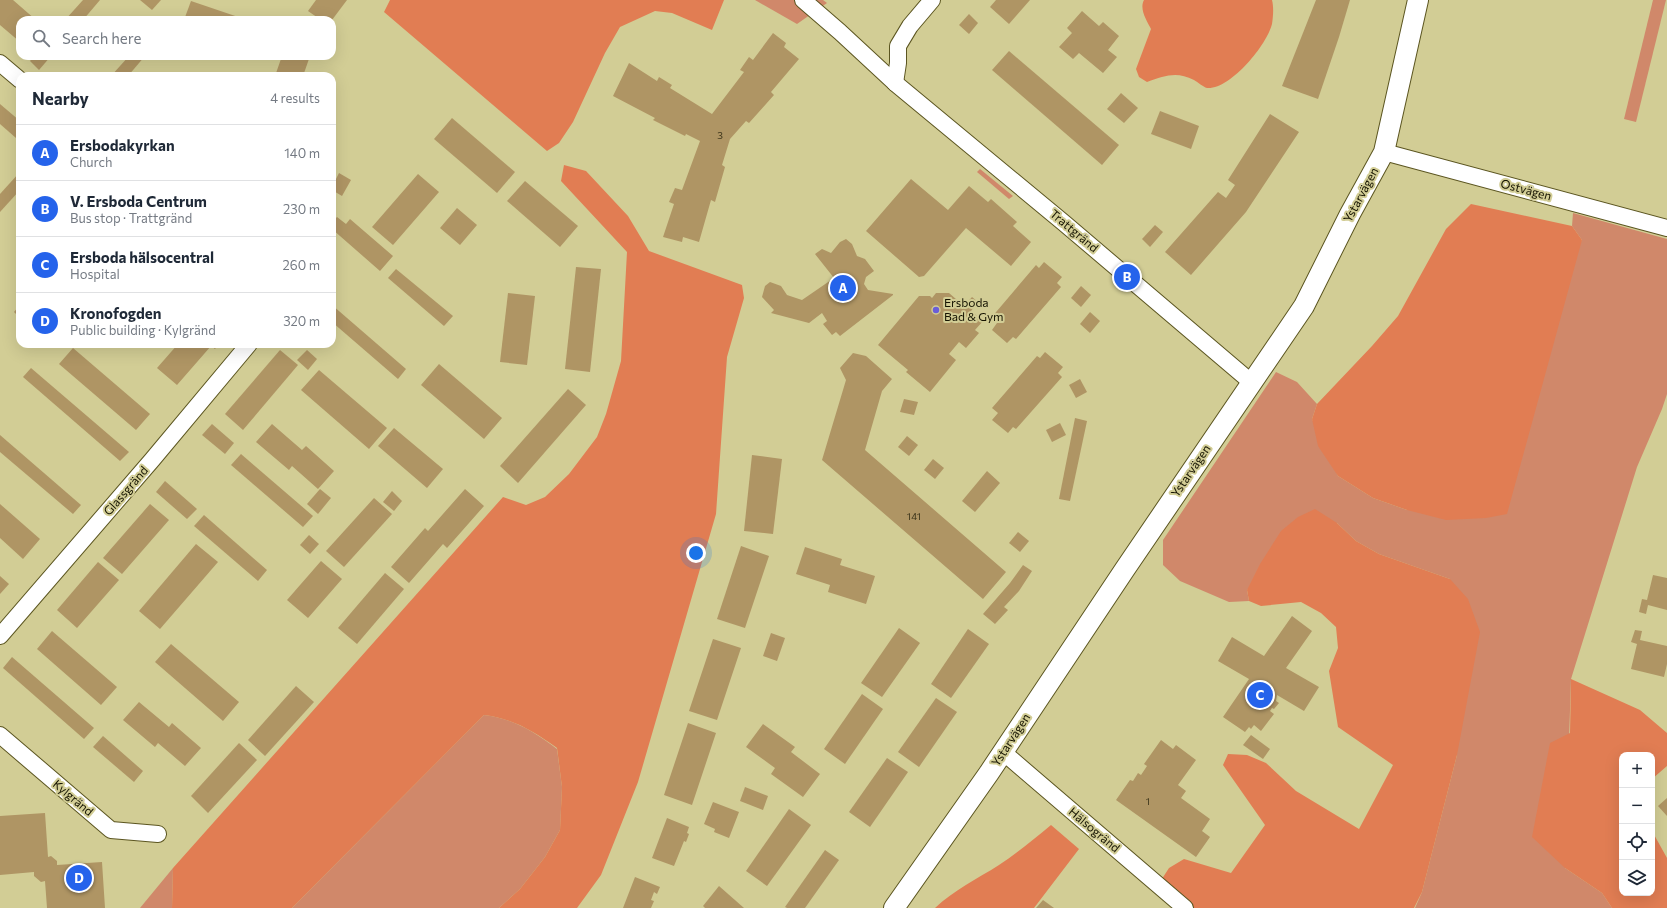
<!DOCTYPE html>
<meta charset="utf-8">
<style>
:root{--surface:#fff;--page:#f2f2f3;--text:#1f2937;--muted:#747a83;--line:#e0e1e3;--accent:#2563eb}
body{margin:0;font-family:Commissioner,sans-serif;background:var(--page);color:var(--text)}
.controls{position:absolute;right:12px;bottom:12px;display:grid;overflow:hidden;border-radius:8px;box-shadow:0 4px 16px #0002}
.controls button{width:36px;height:36px;display:grid;place-items:center;padding:0;border:0;border-bottom:1px solid var(--line);background:var(--surface);color:var(--text);font:20px sans-serif}
.you{position:absolute;left:696px;top:553px;width:14px;height:14px;margin:-10px;border:3px solid #fff;border-radius:50%;background:#1a73e8;box-shadow:0 0 0 6px #1a73e833}
.badge{display:grid;place-items:center;width:26px;height:26px;border-radius:50%;background:var(--accent);color:#fff;font-size:13px;font-weight:700}
.pin{position:absolute;translate:-50% -50%;border:2px solid #fff;box-shadow:0 1px 4px #0006}
.list{margin:0;padding:0;list-style:none}
h2{display:flex;justify-content:space-between;align-items:center;height:52px;margin:0;padding:0 16px;font-size:17px}
h2 small{font-size:13px;font-weight:400;color:var(--muted)}
.list li{display:grid;grid-template-columns:26px 1fr auto;gap:12px;align-items:center;box-sizing:border-box;height:56px;padding:0 16px;border-top:1px solid var(--line)}
.list b{display:block;font-size:15px;white-space:nowrap}
.list p{margin:0;font-size:13px;white-space:nowrap;color:var(--muted)}
.list em{font-size:13px;font-style:normal;color:var(--muted)}
.icon{flex:none;width:22px;height:22px;fill:none;stroke:currentColor;stroke-width:2;stroke-linecap:round;stroke-linejoin:round}
.map{position:relative;flex:none;width:1667px;height:908px;overflow:hidden}
.search{position:absolute;background:var(--surface);box-shadow:0 4px 16px #0002;left:16px;top:16px;width:320px;height:44px;display:flex;align-items:center;gap:10px;box-sizing:border-box;padding:0 14px;border-radius:12px;color:var(--muted);font-size:15px}
.panel{position:absolute;background:var(--surface);box-shadow:0 4px 16px #0002;left:16px;top:72px;width:320px;height:276px;border-radius:12px}
.map>svg:first-child{display:block}
.green{fill:#d0886a}
.forest{fill:#e17d53}
.building{fill:#af9564}
.lines{fill:none;stroke-linecap:round;stroke-linejoin:round}
.minor-casing{stroke:#5b5520;stroke-width:18}
.tertiary-casing{stroke:#5b5520;stroke-width:22}
.minor{stroke:#fff;stroke-width:16}
.tertiary{stroke:#fff;stroke-width:20}
.poi-dot{fill:#6a5ed8;stroke:#d2cd95;stroke-width:1.5}
.labels{text-anchor:middle;stroke-width:4;stroke-linejoin:round;paint-order:stroke}
.number-label{font-size:10px;fill:#3c341a}
.street-label{font-size:12px;fill:#151301;stroke:#d2cd95}
.poi-label{font-size:12px;fill:#151301;stroke:#d2cd95;text-anchor:start}
</style>
<div class="map">
<svg width="1667" height="908" viewBox="0 0 1667 908">
<rect width="100%" height="100%" fill="#d2cd95"/>
<g class="green">
<path d="M755,0H823L827,3L797,24Z"/>
<path d="M1653,0H1666L1636,122L1624,119Z"/>
<path d="M980,169L1013,196L1009,199L977,172Z"/>
<path d="M1573,213L1667,239V394L1662,409L1637,467L1571,679L1565,868L1602,893L1612,908H1415L1422,892L1457,755L1450,579L1379,554L1356,541L1337,523L1247,590L1249,601L1229,602L1180,581L1163,565V540L1276,372L1297,382L1317,404L1312,419L1338,476L1373,498L1407,510L1582,240L1572,226Z"/>
<path d="M484,715C514,719 533,731 557,749L562,787L560,830L545,857L520,889L499,908H292Z"/>
<path d="M173,868L172,908H140Z"/>
</g>
<g class="forest">
<path d="M390,0H724L712,30L672,13L655,11L620,27L605,53L573,122L559,143L547,151L384,12Z"/>
<path d="M1144,0H1272C1274,8 1273,17 1272,24C1267,45 1230,90 1207,88C1203,87 1198,82 1194,80C1176,71 1165,76 1147,82L1139,77L1136,69L1151,29C1147,21 1139,9 1144,0Z"/>
<path d="M564,165L586,171L628,216L649,251L742,285L744,298L727,357L716,514L638,782L601,875L577,908H499L520,889L545,857L560,830L562,787L557,748C533,731 514,719 484,715L292,908H172L173,868L503,497L526,505L545,497L569,474L597,437L606,414L621,361L627,252L561,181Z"/>
<path d="M1471,204L1572,226L1582,240L1507,514L1486,518L1446,520L1407,510L1373,498L1338,476L1318,446L1312,419L1317,404L1372,346L1398,316L1446,229Z"/>
<path d="M1315,509L1337,523L1356,541L1379,554L1450,579L1468,599L1480,632L1457,755L1422,892L1414,908H1185L1158,885L1169,868L1184,859L1231,873L1265,825L1223,765L1228,754L1247,755L1266,763L1296,791L1359,829L1393,765L1338,727L1329,671L1338,648L1336,627L1321,613L1301,602L1261,606L1249,601L1247,590L1260,564L1281,531L1298,517Z"/>
<path d="M1571,679L1640,710L1667,733V766L1652,779V755H1622V893H1652V831L1667,858V908H1612L1602,893L1565,868L1532,837L1550,743L1570,733Z"/>
<path d="M1051,825L1079,849L1034,908H935C954,890 977,879 999,865C1017,853 1034,839 1051,825Z"/>
</g>
<g class="building">
<path d="M0,0H13L36,20H20V42L0,25Z"/>
<path d="M83,0H100L83,20H65Z"/>
<path d="M140,0H161L152,10Z"/>
<path d="M316,0H347L332,20H321L308,11Z"/>
<path d="M996,0H1030L1009,24L990,7Z"/>
<path d="M1316,0H1350L1339,37L1318,99L1282,86Z"/>
<path d="M191,1L247,20H184Z"/>
<path d="M1082,11L1099,26L1103,22L1119,36L1108,50L1117,57L1103,73L1079,53L1073,59L1059,47L1072,33L1067,28Z"/>
<path d="M969,14L978,23L969,34L959,25Z"/>
<path d="M773,33L786,43L784,47L799,59L771,92L774,95L749,123L746,121L730,139L722,165L725,167L715,202L711,200L699,242L683,237L682,242L663,237L674,204L669,202L675,188L682,190L700,141L686,134L685,136L653,120L655,118L613,96L629,63L657,81L659,77L672,85L670,88L712,114L744,72L740,70L749,57L753,60Z"/>
<path d="M1009,51L1119,145L1102,165L992,70Z"/>
<path d="M34,56H51L39,70L30,61Z"/>
<path d="M129,56H145L128,76H111Z"/>
<path d="M282,56H310L303,76H275Z"/>
<path d="M1121,93L1138,108L1124,123L1107,109Z"/>
<path d="M0,104L20,121V133L16,138L0,124Z"/>
<path d="M1160,111L1199,126L1191,149L1151,134Z"/>
<path d="M1270,114L1299,132L1246,212L1191,275L1165,252L1218,192L1226,198L1235,185L1228,180Z"/>
<path d="M452,118L515,172L497,193L434,139Z"/>
<path d="M19,173L20,190L0,212V194Z"/>
<path d="M339,173L351,180L342,196L332,190V187Z"/>
<path d="M418,174L439,192L393,245L372,227Z"/>
<path d="M911,179L948,210L969,186L988,202L991,199L1017,222L1013,226L1031,242L1011,266L966,228L924,276L919,277L866,231Z"/>
<path d="M525,181L578,226L560,247L507,201Z"/>
<path d="M457,208L477,225L460,245L440,228Z"/>
<path d="M337,217L346,224L350,219L393,256L380,271L332,229V222Z"/>
<path d="M1155,225L1163,232L1150,247L1142,239Z"/>
<path d="M846,239L852,244L857,256L865,259L874,271L866,277L864,284L868,290L893,294V295L840,336L836,332L832,335L823,324L827,321L822,313L809,323L771,313L774,310L762,297L765,286L770,282L781,286L787,295L802,300L834,278L815,254L822,249L831,253L840,242Z"/>
<path d="M1044,262L1062,277L1057,283L1061,287L1016,339L1013,337L1007,343L992,330L997,323L991,318L1036,265L1039,268Z"/>
<path d="M576,267L601,269L590,372L565,369Z"/>
<path d="M396,269L453,316L444,326L388,278Z"/>
<path d="M1081,286L1091,295L1081,307L1071,298Z"/>
<path d="M508,293L535,296L527,365L500,362Z"/>
<path d="M936,293H949L964,306L972,297L978,302L971,311L983,321L975,330L979,333L966,348L959,342L949,354L956,360L930,392L906,372L908,370L878,345L919,296H930L932,298Z"/>
<path d="M20,305V318L14,312Z"/>
<path d="M332,305L406,369L398,379L332,322Z"/>
<path d="M1090,312L1100,321L1090,333L1080,324Z"/>
<path d="M178,344H219L215,349L211,346L177,385L157,368Z"/>
<path d="M73,348L150,414L136,430L59,364Z"/>
<path d="M280,350L298,365L243,430L225,414Z"/>
<path d="M307,350L317,359L308,370L297,360Z"/>
<path d="M1045,352L1063,367L1058,373L1062,377L1016,429L1013,427L1008,433L992,420L998,413L992,408L1037,356L1040,358Z"/>
<path d="M853,353L866,356L892,379L882,391L865,450L1006,572L983,599L822,460L846,380L840,368Z"/>
<path d="M439,364L502,418L484,439L421,385Z"/>
<path d="M31,368L129,452L120,461L23,377Z"/>
<path d="M319,370L387,428L369,449L301,390Z"/>
<path d="M1080,379L1087,392L1076,398L1069,385Z"/>
<path d="M568,389L586,405L518,483L500,466Z"/>
<path d="M904,399L918,402L914,415L900,412Z"/>
<path d="M1075,418L1087,421L1070,501L1059,499Z"/>
<path d="M1060,423L1066,435L1052,442L1046,430Z"/>
<path d="M212,424L234,443L225,454L202,435Z"/>
<path d="M272,424L302,450L306,446L334,471L318,489L292,466L289,470L256,442Z"/>
<path d="M394,428L443,469L427,488L378,446Z"/>
<path d="M0,435L81,505L73,514L0,452Z"/>
<path d="M907,436L918,445L909,456L898,447Z"/>
<path d="M241,454L313,516L303,527L231,465Z"/>
<path d="M752,455L782,459L773,534L744,531Z"/>
<path d="M933,459L944,468L935,479L924,470Z"/>
<path d="M987,471L1000,483L975,512L962,501Z"/>
<path d="M165,481L197,509L187,519L156,492Z"/>
<path d="M320,489L331,498L318,514L307,504Z"/>
<path d="M465,489L484,506L447,548L443,544L409,583L391,567L425,528L428,531Z"/>
<path d="M392,491L402,501L394,511L383,502Z"/>
<path d="M374,498L392,514L344,567L326,551Z"/>
<path d="M0,504L40,539L23,559L0,538Z"/>
<path d="M150,504L169,520L122,574L103,558Z"/>
<path d="M204,515L267,570L258,581L194,526Z"/>
<path d="M1018,532L1029,541L1020,552L1009,543Z"/>
<path d="M309,535L319,544L310,554L300,545Z"/>
<path d="M196,544L218,562L160,629L139,611Z"/>
<path d="M741,546L769,556L745,628L717,619Z"/>
<path d="M805,547L842,559L840,565L875,576L866,604L828,592L830,585L796,574Z"/>
<path d="M321,561L342,579L308,618L287,600Z"/>
<path d="M98,562L119,580L77,628L57,610Z"/>
<path d="M1023,565L1032,571L1019,591L1004,607L1008,610L995,624L983,614L1010,583Z"/>
<path d="M385,573L404,589L357,644L338,628Z"/>
<path d="M1653,575L1667,578V610L1648,605L1646,614L1639,612L1642,599L1647,600Z"/>
<path d="M0,576L9,584L0,594Z"/>
<path d="M1292,616L1312,631L1286,668L1319,687L1304,711L1277,695L1276,701L1279,703L1274,709L1272,708L1270,711L1274,714L1261,731L1254,725L1251,729L1249,727L1245,732L1223,717L1249,679L1218,661L1232,637L1264,656Z"/>
<path d="M899,628L920,643L882,697L861,683Z"/>
<path d="M968,629L989,644L951,698L931,684Z"/>
<path d="M1635,630L1642,631L1640,640L1667,646V664L1664,677L1631,669L1637,644L1631,642Z"/>
<path d="M52,631L117,687L101,705L37,649Z"/>
<path d="M771,633L785,638L777,661L763,656Z"/>
<path d="M713,639L741,648L717,720L689,711Z"/>
<path d="M171,644L239,702L223,721L155,662Z"/>
<path d="M12,657L94,728L84,739L3,668Z"/>
<path d="M296,686L314,702L265,756L248,740Z"/>
<path d="M862,694L883,709L845,764L824,749Z"/>
<path d="M936,698L957,712L919,767L898,752Z"/>
<path d="M139,702L169,727L172,723L201,748L185,766L158,743L155,747L123,720Z"/>
<path d="M688,723L716,733L692,805L664,795Z"/>
<path d="M763,724L795,747L791,752L820,774L803,797L771,774L775,768L746,747Z"/>
<path d="M1251,735L1270,749L1263,759L1243,745Z"/>
<path d="M103,736L143,771L134,782L93,747Z"/>
<path d="M1161,740L1173,749L1176,745L1196,760L1178,785L1186,791L1181,798L1210,819L1202,831L1210,837L1196,857L1116,800L1130,780L1133,781L1138,773L1141,775L1147,766L1144,764Z"/>
<path d="M239,743L257,760L208,813L191,796Z"/>
<path d="M887,758L908,772L870,827L849,812Z"/>
<path d="M745,787L768,796L763,810L740,801Z"/>
<path d="M1667,798V816L1658,806Z"/>
<path d="M713,802L739,812L729,838L714,832L715,829L704,824Z"/>
<path d="M789,809L811,825L767,886L746,871Z"/>
<path d="M45,813L48,857L51,856L57,861V865L102,862L105,908H47L45,881L41,882L34,876V872L0,875V816Z"/>
<path d="M667,818L689,827L687,833L689,834L686,842L684,841L674,866L652,858Z"/>
<path d="M825,850L839,860L805,908H787L785,907Z"/>
<path d="M635,877L660,887L657,894L654,892L651,900L654,901L651,908H623Z"/>
<path d="M719,886L744,908H705L703,906Z"/>
<path d="M1043,900L1054,908H1036Z"/>
</g>
<g class="lines">
<g class="minor-casing">
<g id="minor">
<path d="M803,0L840,32L895,83L1064,223L1251,382"/>
<path d="M0,63L20,80"/>
<path d="M895,83L898,63V46L910,26L932,0"/>
<path d="M1384,152L1667,228"/>
<path d="M0,636L152,460L249,344"/>
<path d="M0,735L111,830L158,834"/>
<path d="M1003,752L1185,908"/>
</g>
</g>
<g class="tertiary-casing">
<path id="tertiary" d="M894,908L989,773L1125,569L1304,306L1350,214L1384,152L1418,0"/>
</g>
<use href="#minor" class="minor"/>
<use href="#tertiary" class="tertiary"/>
</g>
<circle class="poi-dot" cx="936" cy="310" r="4"/>
<g class="labels">
<g class="number-label">
<text x="720" y="139">3</text>
<text x="914" y="520">141</text>
<text x="1148" y="805">1</text>
</g>
<g class="street-label">
<text transform="translate(1526 190) rotate(15)" y="4">Ostvägen</text>
<text transform="translate(1361 195) rotate(-62)" y="4">Ystarvägen</text>
<text transform="translate(1074 231) rotate(40)" y="4">Trattgränd</text>
<text transform="translate(1191 471) rotate(-56)" y="4">Ystarvägen</text>
<text transform="translate(126 491) rotate(-49)" y="4">Glassgränd</text>
<text transform="translate(1011 740) rotate(-57)" y="4">Ystarvägen</text>
<text transform="translate(73 798) rotate(40)" y="4">Kylgränd</text>
<text transform="translate(1094 830) rotate(40)" y="4">Hälsogränd</text>
</g>
<g class="poi-label">
<text x="944" y="307">Ersboda<tspan x="944" dy="14">Bad &amp; Gym</tspan></text>
</g>
</g>
</svg>
<div class="controls">
<button>+</button>
<button>−</button>
<button><svg class="icon" aria-label="locate" viewBox="0 0 24 24"><circle cx="12" cy="12" r="6"/><path d="M12 2v4M12 18v4M2 12h4M18 12h4"/></svg></button>
<button><svg class="icon" aria-label="layers" viewBox="0 0 24 24"><path d="M12 4l9 5-9 5-9-5zM3 14l9 5 9-5"/></svg></button>
</div>
<div class="you"></div>
<div class="pin badge" style="left:843px;top:288px">A</div>
<div class="pin badge" style="left:1127px;top:277px">B</div>
<div class="pin badge" style="left:1260px;top:695px">C</div>
<div class="pin badge" style="left:79px;top:878px">D</div>
<div class="search"><svg class="icon" aria-label="search" viewBox="0 0 24 24"><circle cx="10" cy="10" r="6"/><path d="M15 15l6 6"/></svg>Search here</div>
<section class="panel">
<h2>Nearby<small>4 results</small></h2>
<ul class="list">
<li><span class="badge">A</span><div><b>Ersbodakyrkan</b><p>Church</p></div><em>140 m</em></li>
<li><span class="badge">B</span><div><b>V. Ersboda Centrum</b><p>Bus stop · Trattgränd</p></div><em>230 m</em></li>
<li><span class="badge">C</span><div><b>Ersboda hälsocentral</b><p>Hospital</p></div><em>260 m</em></li>
<li><span class="badge">D</span><div><b>Kronofogden</b><p>Public building · Kylgränd</p></div><em>320 m</em></li>
</ul>
</section>
</div>
